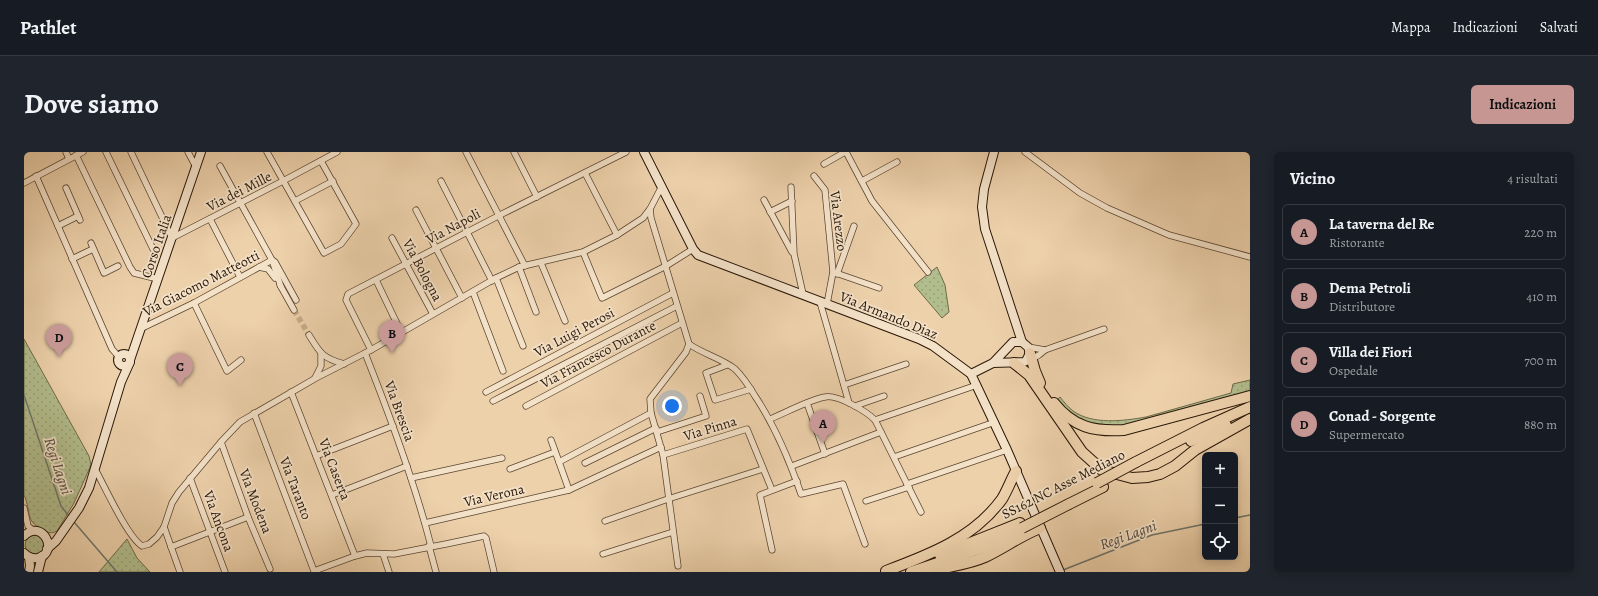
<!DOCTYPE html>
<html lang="it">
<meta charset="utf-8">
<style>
:root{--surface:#171b24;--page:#20242c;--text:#f1f3f6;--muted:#9ea1a6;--line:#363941;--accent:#c59692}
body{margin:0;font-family:Alegreya,serif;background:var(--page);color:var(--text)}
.controls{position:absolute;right:12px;bottom:12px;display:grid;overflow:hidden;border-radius:6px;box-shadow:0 2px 10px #0003}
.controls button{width:36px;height:36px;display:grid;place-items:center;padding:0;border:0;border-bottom:1px solid var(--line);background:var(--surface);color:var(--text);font:20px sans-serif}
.you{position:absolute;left:648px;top:254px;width:14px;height:14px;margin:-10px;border:3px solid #fff;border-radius:50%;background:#1a73e8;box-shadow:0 0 0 6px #1a73e833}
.badge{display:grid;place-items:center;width:26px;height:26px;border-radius:50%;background:var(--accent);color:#111;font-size:13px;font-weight:700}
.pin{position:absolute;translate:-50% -33px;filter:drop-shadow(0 1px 2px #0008)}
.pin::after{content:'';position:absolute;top:21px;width:14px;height:12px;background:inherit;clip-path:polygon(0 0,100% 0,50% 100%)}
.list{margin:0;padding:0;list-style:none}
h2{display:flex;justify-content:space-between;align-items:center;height:52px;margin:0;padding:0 16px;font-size:17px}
h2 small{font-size:13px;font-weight:400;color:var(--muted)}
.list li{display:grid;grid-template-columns:26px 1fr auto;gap:12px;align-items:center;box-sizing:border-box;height:56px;margin:0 8px 8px;padding:0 8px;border:1px solid var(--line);border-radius:6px}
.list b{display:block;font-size:15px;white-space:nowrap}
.list p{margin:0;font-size:13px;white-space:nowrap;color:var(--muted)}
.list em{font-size:13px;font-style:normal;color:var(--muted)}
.icon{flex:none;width:22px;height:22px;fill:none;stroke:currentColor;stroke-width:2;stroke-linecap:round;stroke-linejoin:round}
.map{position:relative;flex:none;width:1226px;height:420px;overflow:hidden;border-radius:6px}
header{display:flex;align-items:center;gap:24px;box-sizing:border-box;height:56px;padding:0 20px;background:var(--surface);border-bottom:1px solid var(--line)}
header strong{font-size:19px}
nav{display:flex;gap:22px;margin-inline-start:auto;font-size:14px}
.intro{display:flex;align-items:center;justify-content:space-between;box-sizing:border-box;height:96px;padding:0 24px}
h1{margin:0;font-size:28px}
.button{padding:10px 18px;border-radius:6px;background:var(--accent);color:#111;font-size:14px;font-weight:700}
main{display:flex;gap:24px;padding:0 24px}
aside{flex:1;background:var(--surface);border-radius:6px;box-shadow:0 2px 10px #0003}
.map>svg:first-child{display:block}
.grass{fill:url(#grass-dots);stroke:#6e6a4a}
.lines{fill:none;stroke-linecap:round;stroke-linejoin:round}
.stream{stroke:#6e766d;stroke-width:1.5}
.street-tunnel{stroke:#c6ac8a;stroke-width:5.5;stroke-dasharray:5.5 3;stroke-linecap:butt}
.street-casing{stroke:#5b4631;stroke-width:7}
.secondary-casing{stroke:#2a1708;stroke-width:10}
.highway-casing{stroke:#2a1708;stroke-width:12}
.street{stroke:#f3e1c8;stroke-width:5.5}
.secondary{stroke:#f3e1c8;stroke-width:8}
.highway{stroke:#edd1ab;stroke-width:10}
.highway-bridge-casing{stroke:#2a1708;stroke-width:12;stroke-linecap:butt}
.highway-bridge{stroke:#edd1ab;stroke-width:10}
.labels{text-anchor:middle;stroke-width:3.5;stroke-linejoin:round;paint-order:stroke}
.street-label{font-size:14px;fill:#2a1708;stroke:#f3e1c8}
.water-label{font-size:15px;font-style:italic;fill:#4c463b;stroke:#f3e1c8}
</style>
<header>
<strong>Pathlet</strong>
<nav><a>Mappa</a><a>Indicazioni</a><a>Salvati</a></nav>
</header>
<div class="intro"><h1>Dove siamo</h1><a class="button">Indicazioni</a></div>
<main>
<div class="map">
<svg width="1226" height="420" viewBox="0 0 1226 420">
<defs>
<pattern id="grass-dots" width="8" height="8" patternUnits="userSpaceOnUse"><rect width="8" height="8" fill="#b2bd8d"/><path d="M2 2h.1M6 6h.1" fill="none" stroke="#99a278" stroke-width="1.8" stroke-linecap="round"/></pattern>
</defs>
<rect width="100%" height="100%" fill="#edd1ab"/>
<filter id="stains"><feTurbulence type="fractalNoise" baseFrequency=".005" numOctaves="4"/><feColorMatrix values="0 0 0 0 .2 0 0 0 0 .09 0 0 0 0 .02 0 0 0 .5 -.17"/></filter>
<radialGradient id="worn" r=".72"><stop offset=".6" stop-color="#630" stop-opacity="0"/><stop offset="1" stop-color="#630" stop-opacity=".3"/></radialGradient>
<g class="grass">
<path d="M913,115L921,133L925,160L918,166L890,133Z"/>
<path d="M0,187L65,304L67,313L50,351L33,379C27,382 25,381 19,378C0,368 8,361 0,343Z"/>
<path d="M1226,228V241L1086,277L1053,269L1032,249L1036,245C1040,250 1044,255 1049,259C1069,273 1099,269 1122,265L1207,241L1209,232Z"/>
<circle cx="11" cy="393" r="10"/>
<path d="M103,387L113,406L126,420H75Z"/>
</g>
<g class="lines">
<g class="stream">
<path d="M0,243L37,354L45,364"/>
<path d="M1211,366L1226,363"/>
<path d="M50,370L93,420"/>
<path d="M1039,418L1128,383L1181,372"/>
</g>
<path class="street-tunnel" d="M270,158L285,183"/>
<g class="street-casing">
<g id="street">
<path d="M42,0L45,7"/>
<path d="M82,0L129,97"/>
<path d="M107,0L148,86L259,29L313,0"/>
<path d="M164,0L172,15"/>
<path d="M243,0L300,101L317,92L332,72L297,9"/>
<path d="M442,0L501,114"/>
<path d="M490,0L513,45"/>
<path d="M822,0L848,49L904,120"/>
<path d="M1001,0L1056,41L1083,56L1145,83L1226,105"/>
<path d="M52,3L106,115L110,121L134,127"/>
<path d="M800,12L821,0"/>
<path d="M196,14L248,108L257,135"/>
<path d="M561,21L593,83"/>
<path d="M12,24L88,197L95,205"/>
<path d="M790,24L801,38L809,120L803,152"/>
<path d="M417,29L468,129"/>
<path d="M838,29L873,10"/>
<path d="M0,31L59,0"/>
<path d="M638,34L626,57L627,66L665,192L662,200L626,247L627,261L639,303L654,414"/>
<path d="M767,35L770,102L779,142"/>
<path d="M42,36L56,68"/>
<path d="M740,48L768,100"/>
<path d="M271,49L309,29"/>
<path d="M392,58L438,146"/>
<path d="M746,60L768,49"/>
<path d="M186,67L216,125"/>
<path d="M34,74L54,64"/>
<path d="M368,86L409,162"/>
<path d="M67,91L80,121L94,114"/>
<path d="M559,100L578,146L642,114L669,97"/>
<path d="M48,107L69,97"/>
<path d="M517,111L541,169"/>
<path d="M235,115L244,117L251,126"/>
<path d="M495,115L512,160"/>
<path d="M809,120L855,136"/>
<path d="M813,122L830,74"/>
<path d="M472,126L499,194"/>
<path d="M352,128L377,180"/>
<path d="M256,133L270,158"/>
<path d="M449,140L479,219"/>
<path d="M796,150L825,251"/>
<path d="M170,151L203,219L217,208"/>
<path d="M118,176L170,151L248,108L251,110L272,148"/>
<path d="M285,183C296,201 298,206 320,212"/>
<path d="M665,192C679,202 697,206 711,217C719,225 725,234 731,244C751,274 765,307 777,342L819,332L841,392"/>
<path d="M1004,195L1021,198L1080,177"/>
<path d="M347,198L322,148L324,142L476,63L602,0"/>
<path d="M341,201C366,264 390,328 407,394"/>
<path d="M1006,208L1015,203L1021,198"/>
<path d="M703,213L682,221L691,248L727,237"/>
<path d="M291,226L297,214V201"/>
<path d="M820,233L882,212"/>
<path d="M267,240L331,404"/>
<path d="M462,240L649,141"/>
<path d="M469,249L653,154"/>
<path d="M783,251L801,302"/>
<path d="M502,254L658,171"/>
<path d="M831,254L860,244"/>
<path d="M230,261L290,419L331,404L343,401L370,402L422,392L460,384L462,386L470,420"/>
<path d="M746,267C761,261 787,247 801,245C813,242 842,259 851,268L897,360"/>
<path d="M851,268L953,233"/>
<path d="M633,280L682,264L676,244"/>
<path d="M527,288L535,310"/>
<path d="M197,290L224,365L246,417"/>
<path d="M639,303L723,277L748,338"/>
<path d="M292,304L369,274"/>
<path d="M870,305L971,270"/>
<path d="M561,311L632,276"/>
<path d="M768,314L857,280"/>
<path d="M71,317C81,335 103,384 118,394L125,392L133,385L140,375L148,351L155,340L197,290L216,270L292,226L347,198L472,126L495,115L559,100L593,83L619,66L626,57"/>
<path d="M486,317L531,300"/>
<path d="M166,326L201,420"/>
<path d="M387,326L478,306"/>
<path d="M883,332L983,298"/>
<path d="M545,338L637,295"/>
<path d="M308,343L383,314"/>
<path d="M842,349L885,335"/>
<path d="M0,356L4,374L10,379"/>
<path d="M581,369L644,347L739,317"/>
<path d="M401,371L545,338L535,310L627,261"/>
<path d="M140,375L156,420"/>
<path d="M405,394L412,420"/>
<path d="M147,395L224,365"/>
<path d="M748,398L736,343L773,329"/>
<path d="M359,402L365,420"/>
<path d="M579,402L649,380"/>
</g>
</g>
<g class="secondary-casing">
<g id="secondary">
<path d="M620,0L669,97L674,103L895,187L909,194L947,222L983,298L1036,420"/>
<path d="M970,0L960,37L958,55L961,77L998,190"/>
<circle cx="100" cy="208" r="6"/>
<path d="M106,208L177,0"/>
<path d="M947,222L969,211L989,190H998L1004,195L1006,201L1002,209L1000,210L969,211"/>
<path d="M0,384C18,366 36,400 14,406C9,407 4,405 0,401"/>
<path d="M23,397L32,389L55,356L65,336L97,230L106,210"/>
<path d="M5,420L6,414L5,405"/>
<path d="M14,420L18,404"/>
</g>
</g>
<g class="highway-casing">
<g id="highway">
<path d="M1006,201L1011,219L1016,231"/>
<path d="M990,211L1005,223L1058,300L1078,318L1108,326L1124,325L1136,322L1151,314L1171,298L1226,267"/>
<path d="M1030,251C1049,275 1070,280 1100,278L1226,244"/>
<path d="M1167,289L1202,273"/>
<path d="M1112,310L1179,276L1226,255"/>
<path d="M1045,352L1079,335"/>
<path d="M916,403L996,371"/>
<path d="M862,419C905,403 950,386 978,347C983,339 987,328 992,319"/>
<path d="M887,420L964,394L993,379"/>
<path d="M901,420C921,415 943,413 961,405C980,396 996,384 1016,376"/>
</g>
</g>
<use href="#street" class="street"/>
<use href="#secondary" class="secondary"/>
<use href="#highway" class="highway"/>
<g class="highway-bridge-casing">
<g id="highway-bridge">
<path d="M1073,331L1112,310"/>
<path d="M998,376L1045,352"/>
</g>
</g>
<use href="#highway-bridge" class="highway-bridge"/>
</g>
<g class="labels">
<g class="street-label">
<text transform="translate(215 39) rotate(-27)" y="5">Via dei Mille</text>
<text transform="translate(815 69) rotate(83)" y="5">Via Arezzo</text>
<text transform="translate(429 74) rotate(-28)" y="5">Via Napoli</text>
<text transform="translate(132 94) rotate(-71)" y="5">Corso Italia</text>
<text transform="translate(399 118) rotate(62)" y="5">Via Bologna</text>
<text transform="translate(177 131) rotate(-27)" y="5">Via Giacomo Matteotti</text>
<text transform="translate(865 163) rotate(22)" y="5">Via Armando Diaz</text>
<text transform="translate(550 180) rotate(-28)" y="5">Via Luigi Perosi</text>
<text transform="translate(574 202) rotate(-28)" y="5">Via Francesco Durante</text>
<text transform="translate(376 259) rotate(70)" y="5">Via Brescia</text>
<text transform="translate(686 276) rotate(-17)" y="5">Via Pinna</text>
<text transform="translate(311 317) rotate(69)" y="5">Via Caserta</text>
<text transform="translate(1039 332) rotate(-27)" y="5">SS162 NC Asse Mediano</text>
<text transform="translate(272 336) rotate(69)" y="5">Via Taranto</text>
<text transform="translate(470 343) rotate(-13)" y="5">Via Verona</text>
<text transform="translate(232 349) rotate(69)" y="5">Via Modena</text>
<text transform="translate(195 369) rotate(70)" y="5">Via Ancona</text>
</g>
<g class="water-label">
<text transform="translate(34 314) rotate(72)" y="5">Regi Lagni</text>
<text transform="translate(1104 383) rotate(-20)" y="5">Regi Lagni</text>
</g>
</g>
<rect width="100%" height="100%" filter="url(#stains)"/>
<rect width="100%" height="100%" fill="url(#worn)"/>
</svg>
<div class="controls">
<button>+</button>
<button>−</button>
<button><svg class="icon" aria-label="locate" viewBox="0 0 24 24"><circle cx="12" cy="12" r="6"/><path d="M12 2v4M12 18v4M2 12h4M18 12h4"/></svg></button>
</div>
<div class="you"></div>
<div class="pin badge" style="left:799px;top:291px">A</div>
<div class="pin badge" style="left:368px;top:201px">B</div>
<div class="pin badge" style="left:156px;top:234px">C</div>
<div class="pin badge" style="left:35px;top:205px">D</div>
</div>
<aside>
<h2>Vicino<small>4 risultati</small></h2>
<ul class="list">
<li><span class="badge">A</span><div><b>La taverna del Re</b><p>Ristorante</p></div><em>220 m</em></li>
<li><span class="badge">B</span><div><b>Dema Petroli</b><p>Distributore</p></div><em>410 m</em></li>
<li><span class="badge">C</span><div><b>Villa dei Fiori</b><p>Ospedale</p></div><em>700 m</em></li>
<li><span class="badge">D</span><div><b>Conad - Sorgente</b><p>Supermercato</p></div><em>880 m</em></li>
</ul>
</aside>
</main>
